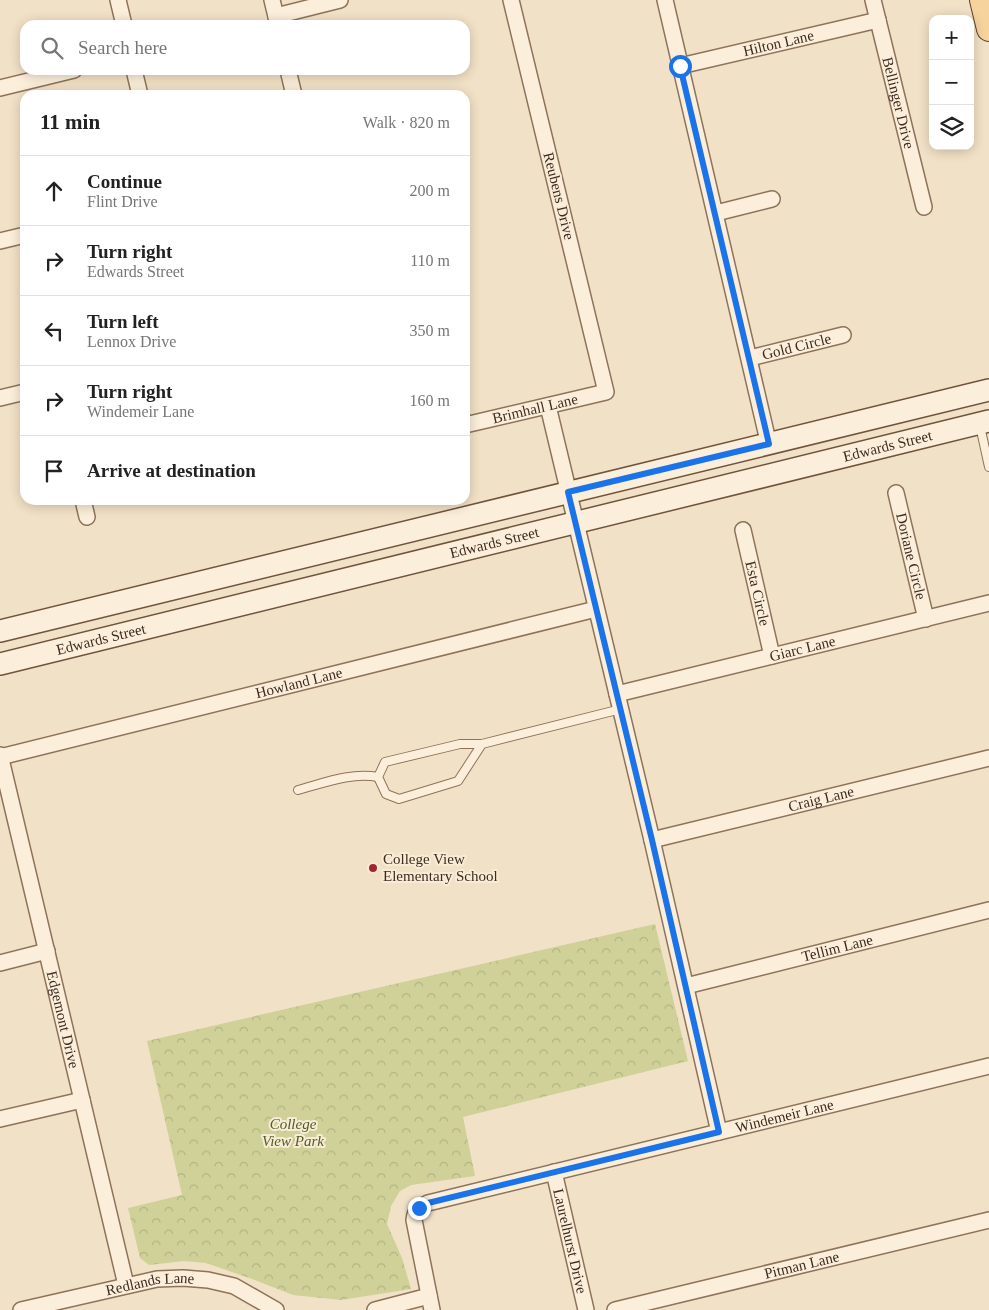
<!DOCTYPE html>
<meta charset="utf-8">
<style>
:root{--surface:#fff;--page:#f2f2f2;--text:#222;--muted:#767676;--line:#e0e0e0}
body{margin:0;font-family:"Times New Roman",serif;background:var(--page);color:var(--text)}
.controls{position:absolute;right:15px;top:15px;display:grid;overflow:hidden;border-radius:10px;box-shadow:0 2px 12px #0003}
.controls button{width:45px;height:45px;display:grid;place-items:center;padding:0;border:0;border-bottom:1px solid var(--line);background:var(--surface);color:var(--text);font:25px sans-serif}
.stop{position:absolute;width:15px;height:15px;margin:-11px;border:4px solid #1a73e8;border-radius:50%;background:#fff}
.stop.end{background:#1a73e8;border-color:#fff;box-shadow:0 1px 5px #0008}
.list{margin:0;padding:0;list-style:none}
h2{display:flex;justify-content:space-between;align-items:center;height:65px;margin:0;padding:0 20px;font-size:21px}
h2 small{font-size:16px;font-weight:400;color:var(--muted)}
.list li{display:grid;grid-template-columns:32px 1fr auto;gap:15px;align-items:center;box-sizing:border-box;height:70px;padding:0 20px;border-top:1px solid var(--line)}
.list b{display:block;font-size:19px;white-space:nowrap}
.list p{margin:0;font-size:16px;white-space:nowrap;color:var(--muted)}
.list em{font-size:16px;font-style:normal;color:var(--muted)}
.icon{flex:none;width:28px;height:28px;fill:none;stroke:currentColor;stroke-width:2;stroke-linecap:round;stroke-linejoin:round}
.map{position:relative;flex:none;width:989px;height:1310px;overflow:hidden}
.search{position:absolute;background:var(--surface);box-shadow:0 2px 12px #0003;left:20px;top:20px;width:450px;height:55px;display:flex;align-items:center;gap:12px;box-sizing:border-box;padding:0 18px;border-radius:15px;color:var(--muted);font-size:19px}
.panel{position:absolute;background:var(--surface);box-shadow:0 2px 12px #0003;left:20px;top:90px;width:450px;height:415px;border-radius:15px}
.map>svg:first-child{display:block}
.forest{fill:url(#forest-crowns)}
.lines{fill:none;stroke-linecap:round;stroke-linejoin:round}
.service-casing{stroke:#8f725a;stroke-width:10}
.minor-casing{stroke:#8f725a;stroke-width:18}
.secondary-casing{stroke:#71533d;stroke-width:24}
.primary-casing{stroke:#5c402e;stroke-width:26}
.service{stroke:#fbefdb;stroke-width:8}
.minor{stroke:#fbefdb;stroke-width:15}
.secondary{stroke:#fbefdb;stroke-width:21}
.primary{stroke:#f6d39d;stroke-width:24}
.route{stroke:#1a73e8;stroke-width:6}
.poi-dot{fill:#a22531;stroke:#f8ecd7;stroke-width:2}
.labels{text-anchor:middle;stroke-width:4;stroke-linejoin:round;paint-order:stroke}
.street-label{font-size:15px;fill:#3e2b1f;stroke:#f8ecd7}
.poi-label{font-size:15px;fill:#3e2b1f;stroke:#f8ecd7;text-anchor:start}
.park-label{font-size:15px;font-style:italic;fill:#525c24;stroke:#f8ecd7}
</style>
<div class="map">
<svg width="989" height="1310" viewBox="0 0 989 1310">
<defs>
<pattern id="forest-crowns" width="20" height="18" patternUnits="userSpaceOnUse" patternTransform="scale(1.25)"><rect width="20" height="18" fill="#cfd199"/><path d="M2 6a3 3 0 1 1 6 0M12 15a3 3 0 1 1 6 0" fill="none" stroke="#b3b483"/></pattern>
</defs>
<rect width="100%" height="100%" fill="#f1e1c6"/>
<path class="forest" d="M655,924L688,1061L463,1117L475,1176L411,1185L400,1191L391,1206L387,1224L402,1258L411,1289L341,1300L293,1295L252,1279L206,1263L184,1261L149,1265L140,1258L128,1208L182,1195L147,1041Z"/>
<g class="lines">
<g class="service-casing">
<g id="service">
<path d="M980,426L989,467"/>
<path d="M482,744L458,781L399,799L386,794L378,777L385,762L460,744H482L621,709"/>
<path d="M298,790C324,783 351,772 378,777"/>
</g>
</g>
<g class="minor-casing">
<g id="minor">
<path d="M118,0L124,25"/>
<path d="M272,0L278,25"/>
<path d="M665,0L769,445"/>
<path id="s1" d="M873,0L924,207"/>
<path d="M276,16L340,0"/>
<path id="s2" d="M680,66L878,20"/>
<path d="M134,70L140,95"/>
<path d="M288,70L294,95"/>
<path d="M0,88L74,70"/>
<path d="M716,213L772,199"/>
<path d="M0,241L25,235"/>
<path id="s3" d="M750,358L843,335"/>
<path d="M0,398L25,392"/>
<path d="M548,406L652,840L719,1132"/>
<path id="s4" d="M465,425L606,392L511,0"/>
<path id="s5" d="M896,493L926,619"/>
<path d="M83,500L87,517"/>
<path id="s6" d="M743,530L772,656"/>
<path id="s7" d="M617,694L989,603"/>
<path id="s8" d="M0,755L126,1285"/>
<path id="s9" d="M0,757L596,609"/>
<path id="s10" d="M652,840L989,758"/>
<path d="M0,963L47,951"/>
<path id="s11" d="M686,986L989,910"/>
<path d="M0,1119L82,1100"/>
<path id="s12" d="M554,1172L586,1310"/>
<path id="s13" d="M21,1310L157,1279L183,1278L208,1280L234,1286L276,1310"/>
<path d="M375,1310L429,1296"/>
<path id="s14" d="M432,1310L414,1220C415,1210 420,1207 428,1203L989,1066"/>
<path id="s15" d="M615,1310L989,1220"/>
</g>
</g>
<g class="secondary-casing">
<g id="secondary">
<path d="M0,631L989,390"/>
<path id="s16" d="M0,664L989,421"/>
</g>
</g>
<g class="primary-casing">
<path id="primary" d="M982,0L989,29"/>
</g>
<use href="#service" class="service"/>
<use href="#minor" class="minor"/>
<use href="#secondary" class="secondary"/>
<use href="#primary" class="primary"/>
</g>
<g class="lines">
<path class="route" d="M419,1208L428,1203L719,1132L652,840L568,492L769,444L680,66"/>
</g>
<circle class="poi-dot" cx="373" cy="868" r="5"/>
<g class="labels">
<g class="street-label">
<text dy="5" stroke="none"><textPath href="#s2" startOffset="101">Hilton Lane</textPath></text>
<text dy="5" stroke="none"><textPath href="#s1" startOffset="106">Bellinger Drive</textPath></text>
<text transform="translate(559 196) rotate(76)" y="5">Reubens Drive</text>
<text dy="5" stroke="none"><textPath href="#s3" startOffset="48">Gold Circle</textPath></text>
<text dy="5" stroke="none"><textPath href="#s4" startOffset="72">Brimhall Lane</textPath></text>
<text dy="5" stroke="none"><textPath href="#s16" startOffset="914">Edwards Street</textPath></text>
<text dy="5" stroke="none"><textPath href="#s16" startOffset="509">Edwards Street</textPath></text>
<text dy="5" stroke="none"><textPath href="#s5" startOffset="65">Doriane Circle</textPath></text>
<text dy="5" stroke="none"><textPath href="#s6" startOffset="65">Esta Circle</textPath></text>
<text dy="5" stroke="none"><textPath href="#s16" startOffset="104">Edwards Street</textPath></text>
<text dy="5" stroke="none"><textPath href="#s7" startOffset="191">Giarc Lane</textPath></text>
<text dy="5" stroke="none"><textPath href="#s9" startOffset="308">Howland Lane</textPath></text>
<text dy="5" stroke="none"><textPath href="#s10" startOffset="174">Craig Lane</textPath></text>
<text dy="5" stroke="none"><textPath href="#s11" startOffset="156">Tellim Lane</textPath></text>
<text dy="5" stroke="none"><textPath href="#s8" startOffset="272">Edgemont Drive</textPath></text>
<text dy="5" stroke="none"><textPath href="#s14" startOffset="482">Windemeir Lane</textPath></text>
<text dy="5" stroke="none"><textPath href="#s12" startOffset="71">Laurelhurst Drive</textPath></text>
<text dy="5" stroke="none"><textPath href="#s15" startOffset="192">Pitman Lane</textPath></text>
<text dy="5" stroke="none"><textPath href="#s13" startOffset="132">Redlands Lane</textPath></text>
</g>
<g class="poi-label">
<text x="383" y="864">College View<tspan x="383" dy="17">Elementary School</tspan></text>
</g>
<g class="park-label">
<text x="293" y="1129">College<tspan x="293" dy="17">View Park</tspan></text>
</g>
</g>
</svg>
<div class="controls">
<button>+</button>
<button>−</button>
<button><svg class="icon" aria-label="layers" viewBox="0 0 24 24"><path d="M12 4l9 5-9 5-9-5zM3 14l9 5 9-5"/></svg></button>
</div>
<div class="stop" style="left:680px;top:66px"></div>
<div class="stop end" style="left:419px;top:1208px"></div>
<div class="search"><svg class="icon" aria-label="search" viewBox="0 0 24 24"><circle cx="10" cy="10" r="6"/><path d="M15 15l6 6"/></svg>Search here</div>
<section class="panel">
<h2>11 min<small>Walk · 820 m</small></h2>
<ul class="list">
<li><svg class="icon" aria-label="ahead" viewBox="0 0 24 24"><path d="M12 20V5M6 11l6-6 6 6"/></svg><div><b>Continue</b><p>Flint Drive</p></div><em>200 m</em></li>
<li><svg class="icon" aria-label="right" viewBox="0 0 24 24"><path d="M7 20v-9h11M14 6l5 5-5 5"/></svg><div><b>Turn right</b><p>Edwards Street</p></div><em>110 m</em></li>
<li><svg class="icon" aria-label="left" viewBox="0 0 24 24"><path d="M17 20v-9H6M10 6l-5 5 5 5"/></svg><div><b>Turn left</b><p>Lennox Drive</p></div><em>350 m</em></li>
<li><svg class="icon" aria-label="right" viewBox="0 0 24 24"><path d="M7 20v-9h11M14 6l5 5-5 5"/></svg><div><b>Turn right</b><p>Windemeir Lane</p></div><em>160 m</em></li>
<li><svg class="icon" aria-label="arrive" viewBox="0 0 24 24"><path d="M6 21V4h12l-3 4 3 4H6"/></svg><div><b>Arrive at destination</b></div></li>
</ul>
</section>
</div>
